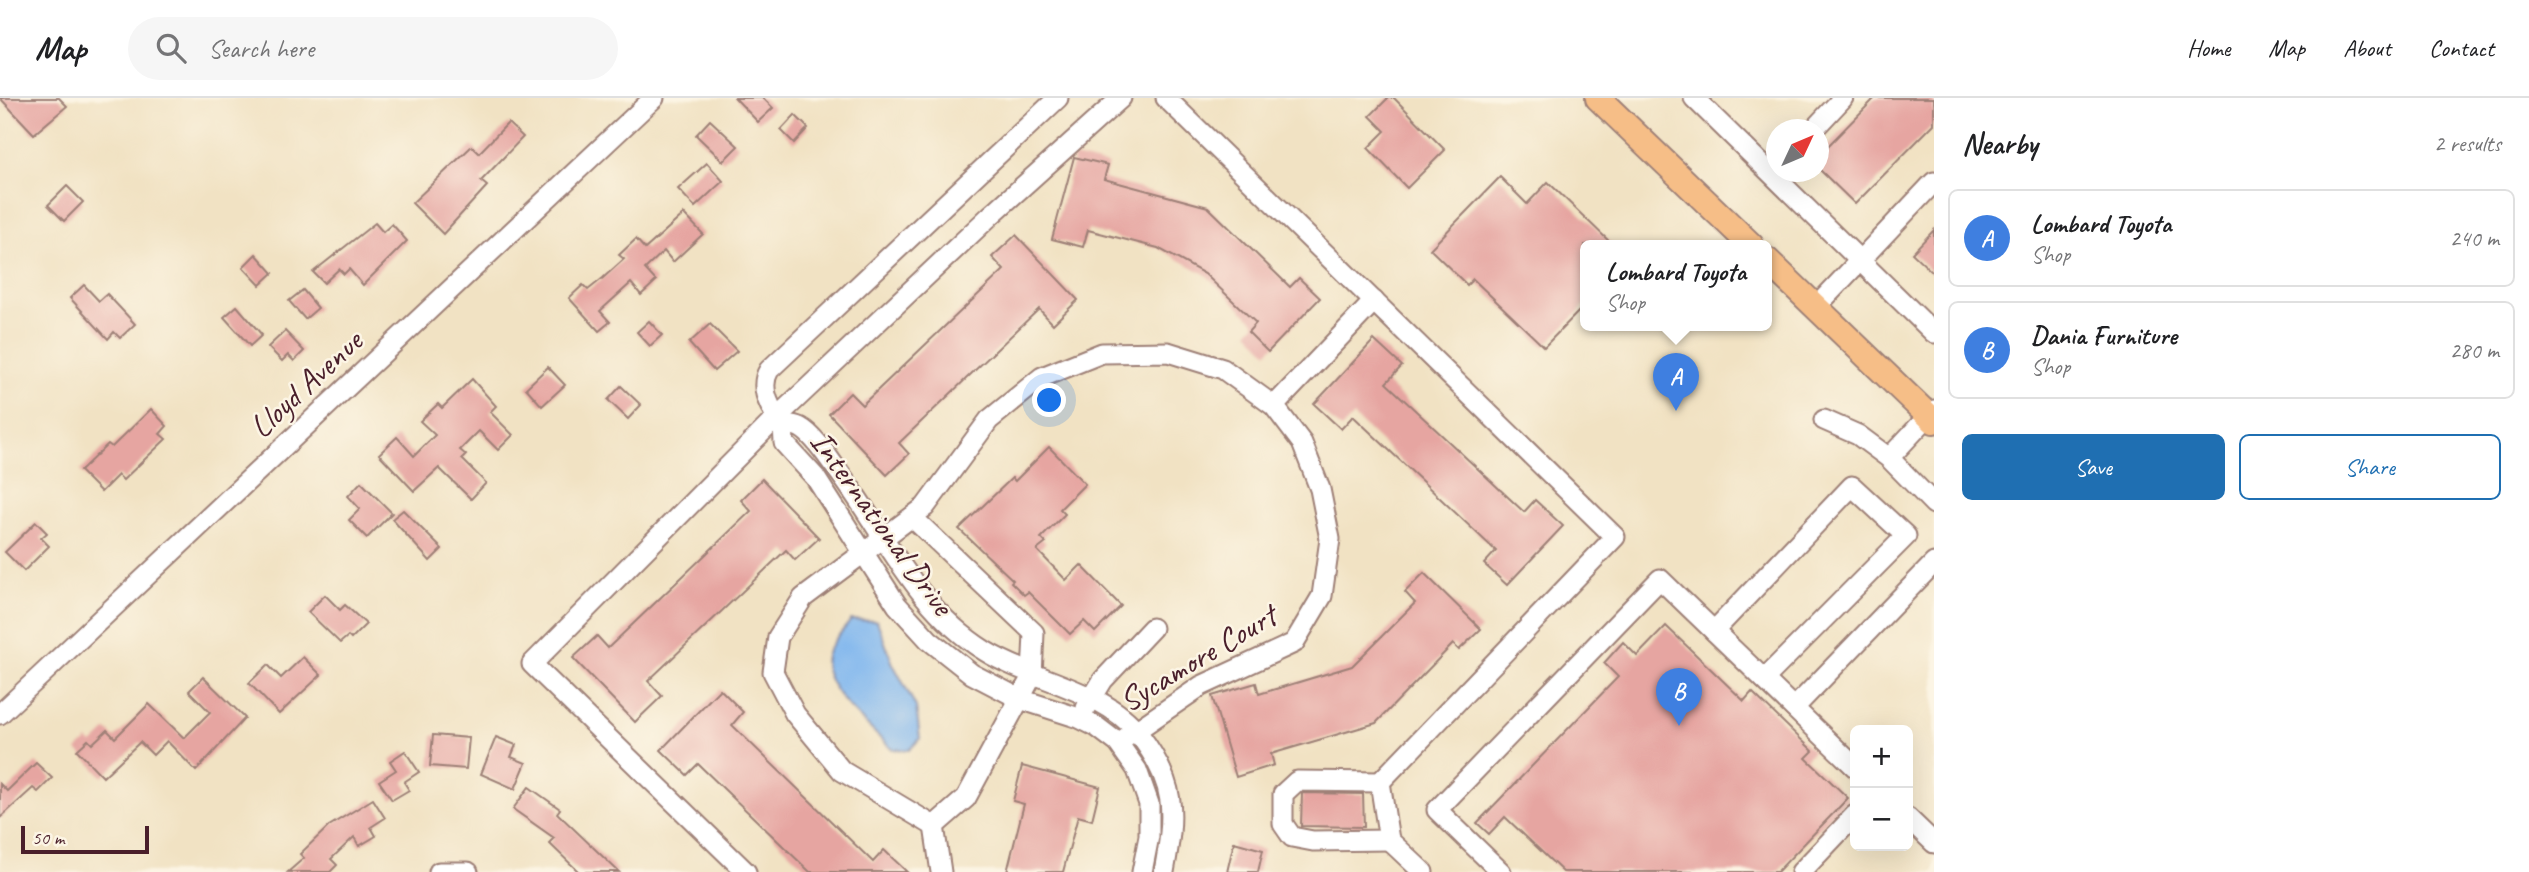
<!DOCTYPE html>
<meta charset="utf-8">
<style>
:root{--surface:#fff;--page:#f6f6f6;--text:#202124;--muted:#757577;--line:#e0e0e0;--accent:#1f6fb2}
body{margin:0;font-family:Caveat,sans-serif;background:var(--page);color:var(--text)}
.controls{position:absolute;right:21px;bottom:21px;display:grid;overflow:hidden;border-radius:10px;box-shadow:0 7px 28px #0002}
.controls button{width:63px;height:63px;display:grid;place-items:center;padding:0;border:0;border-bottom:2px solid var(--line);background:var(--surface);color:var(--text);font:35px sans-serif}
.compass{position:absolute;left:1766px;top:21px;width:63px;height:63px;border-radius:50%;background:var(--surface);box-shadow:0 7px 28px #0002;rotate:46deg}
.scale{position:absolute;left:21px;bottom:18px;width:128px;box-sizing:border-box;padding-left:7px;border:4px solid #4a1f2b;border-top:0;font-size:19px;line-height:24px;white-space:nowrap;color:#4a1f2b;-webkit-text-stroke:5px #fcf5e5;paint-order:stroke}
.you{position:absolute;left:1050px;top:303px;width:24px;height:24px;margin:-18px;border:5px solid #fff;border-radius:50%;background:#1a73e8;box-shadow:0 0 0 10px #1a73e833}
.badge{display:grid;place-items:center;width:46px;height:46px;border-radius:50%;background:var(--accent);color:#fff;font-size:23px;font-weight:700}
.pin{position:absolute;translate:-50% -58px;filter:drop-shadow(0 2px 4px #0008)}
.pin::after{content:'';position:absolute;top:37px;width:24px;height:21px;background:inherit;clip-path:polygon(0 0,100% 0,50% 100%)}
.popup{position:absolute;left:1580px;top:142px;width:192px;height:91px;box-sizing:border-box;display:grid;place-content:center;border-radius:10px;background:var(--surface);filter:drop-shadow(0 2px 5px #0005);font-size:23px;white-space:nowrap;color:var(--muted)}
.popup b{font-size:26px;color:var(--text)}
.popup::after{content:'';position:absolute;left:50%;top:100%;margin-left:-14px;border:14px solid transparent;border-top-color:var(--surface)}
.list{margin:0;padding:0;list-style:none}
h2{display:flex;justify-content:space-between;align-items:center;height:91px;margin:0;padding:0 28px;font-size:30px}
h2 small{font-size:23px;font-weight:400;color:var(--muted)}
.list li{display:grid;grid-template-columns:46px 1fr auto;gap:21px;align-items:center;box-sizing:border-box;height:98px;margin:0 14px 14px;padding:0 14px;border:2px solid var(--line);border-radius:10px}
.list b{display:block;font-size:26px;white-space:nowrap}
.list p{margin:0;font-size:23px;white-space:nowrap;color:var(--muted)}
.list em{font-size:23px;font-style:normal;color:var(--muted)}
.actions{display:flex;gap:14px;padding:21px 28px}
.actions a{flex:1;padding:16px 0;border:2px solid var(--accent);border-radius:10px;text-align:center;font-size:24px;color:var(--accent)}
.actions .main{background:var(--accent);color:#fff}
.icon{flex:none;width:38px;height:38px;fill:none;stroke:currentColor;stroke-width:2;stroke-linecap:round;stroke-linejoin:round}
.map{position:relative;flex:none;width:1934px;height:774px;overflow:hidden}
header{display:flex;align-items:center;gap:42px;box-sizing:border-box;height:98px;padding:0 35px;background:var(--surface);border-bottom:2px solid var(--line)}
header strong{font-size:33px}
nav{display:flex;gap:38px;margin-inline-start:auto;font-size:24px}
.search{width:490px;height:63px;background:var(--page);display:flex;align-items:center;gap:18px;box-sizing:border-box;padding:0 24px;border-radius:38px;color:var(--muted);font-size:26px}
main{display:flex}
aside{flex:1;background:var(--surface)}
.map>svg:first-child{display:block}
.water{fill:#7fb6ee;stroke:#646a8c;stroke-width:2}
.building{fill:#e6a5a1}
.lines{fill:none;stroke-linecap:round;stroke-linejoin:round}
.minor-casing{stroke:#9e8077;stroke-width:23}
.major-casing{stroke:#9e8077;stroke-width:28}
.minor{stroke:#fff;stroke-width:19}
.major{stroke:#f6be87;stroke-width:24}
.labels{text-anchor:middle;stroke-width:5;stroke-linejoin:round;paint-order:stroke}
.street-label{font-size:33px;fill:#4a1f2b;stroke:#fcf5e5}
</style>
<header>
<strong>Map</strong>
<div class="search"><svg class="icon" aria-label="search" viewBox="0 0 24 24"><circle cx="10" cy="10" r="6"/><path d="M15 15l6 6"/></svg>Search here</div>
<nav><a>Home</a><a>Map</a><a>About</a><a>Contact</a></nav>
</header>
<main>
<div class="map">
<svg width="1934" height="774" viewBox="0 0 1934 774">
<rect width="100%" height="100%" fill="#fcf5e5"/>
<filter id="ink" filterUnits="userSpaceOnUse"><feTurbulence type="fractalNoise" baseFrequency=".0143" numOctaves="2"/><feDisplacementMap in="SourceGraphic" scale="14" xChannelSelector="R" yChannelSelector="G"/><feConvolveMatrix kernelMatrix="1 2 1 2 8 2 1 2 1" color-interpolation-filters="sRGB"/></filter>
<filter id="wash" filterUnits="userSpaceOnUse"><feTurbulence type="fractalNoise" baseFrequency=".00686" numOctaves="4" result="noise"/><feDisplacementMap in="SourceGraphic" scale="28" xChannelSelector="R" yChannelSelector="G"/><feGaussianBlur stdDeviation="1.57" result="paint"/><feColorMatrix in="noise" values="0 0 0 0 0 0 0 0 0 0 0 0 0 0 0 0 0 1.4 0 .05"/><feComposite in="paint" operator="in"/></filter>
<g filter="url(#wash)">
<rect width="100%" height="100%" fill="#f1e2c3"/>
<path class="water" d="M851,522L877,523L893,566L916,609L920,641L909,652L892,651C871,630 812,584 828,553C833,542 844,532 851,522Z"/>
<g id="blocks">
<g class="building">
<path d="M0,0H59L67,8L34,36Z"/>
<path d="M735,0H763L773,10L758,24Z"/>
<path d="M1388,0H1394L1445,52L1407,90L1368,50L1385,33L1370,18Z"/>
<path d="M1875,0H1934V26L1855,106L1818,70V58Z"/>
<path d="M795,17L808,30L794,45L781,32Z"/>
<path d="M710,22L738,48L723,63L696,37Z"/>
<path d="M508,25L523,39L481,83L487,88L443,136L412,105L472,48L479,55Z"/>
<path d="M1074,59L1108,67L1104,81L1208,109L1290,189L1299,180L1320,200L1268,254L1248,234L1256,225L1205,176L1158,150L1088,132L1083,149L1052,141Z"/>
<path d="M707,65L723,83L695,109L678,91Z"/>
<path d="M1500,79L1527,106L1548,84L1613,147H1585V207L1544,249L1473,181L1467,187L1430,151Z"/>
<path d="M67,88L83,104L64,123L48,107Z"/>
<path d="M684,116L703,136L673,164L664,153L645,171L656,183L641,197L631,185L600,213L610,224L599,233L569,200L583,187L588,192L603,180L624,161L619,157L636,141L645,151Z"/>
<path d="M375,125L383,134L392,126L407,143L363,187L349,171L344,176L339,171L324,185L313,174Z"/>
<path d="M1934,132V176L1912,155Z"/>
<path d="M1016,137L1078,202L1053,226L1039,211L899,345L909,356L887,377L829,316L850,295L862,307L1004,172L992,159Z"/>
<path d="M256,156L273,175L260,187L243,169Z"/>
<path d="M84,187L99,203L107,196L135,226L120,240L114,234L108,241L70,200Z"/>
<path d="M303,192L318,210L305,221L289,203Z"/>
<path d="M237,208L262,237L250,248L224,219Z"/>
<path d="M649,223L662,237L650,248L637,234Z"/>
<path d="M710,226L737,253L714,273L689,245Z"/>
<path d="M285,233L304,253L294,263L288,257L282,263L268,249Z"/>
<path d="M1374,242L1402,268L1386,285L1524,414L1535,402L1563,428L1507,487L1484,466L1496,453L1353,318L1341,331L1314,306Z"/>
<path d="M548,269L565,287L542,308L526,290Z"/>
<path d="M472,281L496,308L490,314L513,337L498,352L479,333L460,352L466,357L462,361L486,385L471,401L439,370L414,393L379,356L397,339L414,358L435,337L420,323L438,306L442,310Z"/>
<path d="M621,288L641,307L628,321L608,302Z"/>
<path d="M151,311L167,328L160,336L166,341L123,382L118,377L101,394L80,373L108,346L112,349Z"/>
<path d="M1049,349L1085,386L1060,411L1065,416L1041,440L1046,445L1037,452L1066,482L1081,467L1121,508L1095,534L1084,523L1070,536L1028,494L1024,497L1011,484L1013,482L959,431L1012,380L1015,383Z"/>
<path d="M762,381L819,440L795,462L786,452L648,583L662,598L635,624L573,560L597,538L608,550L751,413L741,402Z"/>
<path d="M361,384L392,415L367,440L349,422L360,411L348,398Z"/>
<path d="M403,412L442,451L430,463L392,421Z"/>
<path d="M36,424L47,435L41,440L49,448L24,473L5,454Z"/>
<path d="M1424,475L1481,531L1459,552L1453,546L1376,625L1271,656L1274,667L1236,679L1212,598L1256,585L1259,596L1352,568L1415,505L1405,494Z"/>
<path d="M325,497L340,512L345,507L366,526L351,541L348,538L340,545L308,514Z"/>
<path d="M1666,528L1744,603L1752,594L1813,653L1806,660L1848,700L1777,774H1563L1505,719L1489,736L1477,725L1618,579L1604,565L1623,544L1637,558Z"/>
<path d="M303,559L321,577L279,616L249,585L268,567L281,580Z"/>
<path d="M203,579L245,620L196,673L167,643L153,657L140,644L103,679L77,652L88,642L92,646L107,632L115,640L149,606L184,640L210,614L189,593Z"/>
<path d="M720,591L743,614L732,627L873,764L884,752L907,774H810L698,666L687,677L661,652Z"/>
<path d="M433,637L469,640L466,671L430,668Z"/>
<path d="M496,639L516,647L511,659L526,665L515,691L481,676Z"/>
<path d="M405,653L419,674L404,684L409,692L392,702L379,683L396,672L390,663Z"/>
<path d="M36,665L52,680L38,694L33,690L0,720V686L7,693Z"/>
<path d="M1022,668L1100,689L1092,722L1078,718L1063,774H1007L1024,706L1013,703Z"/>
<path d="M529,689L560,711L557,715L619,774H579L549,745L554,740L513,711Z"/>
<path d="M1302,695L1363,696L1364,729L1301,728Z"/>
<path d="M373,701L385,720L371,729L376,738L359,748L354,739L331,761L337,767L330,774H288L304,760L300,756L329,728Z"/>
<path d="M1234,744L1263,752L1258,774H1227Z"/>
</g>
</g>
</g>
<g filter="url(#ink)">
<use href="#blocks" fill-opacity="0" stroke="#9e8077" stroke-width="2"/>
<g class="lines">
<g class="minor-casing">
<g id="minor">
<path d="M1058,0L769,272C760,287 767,306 778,320C784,329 793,325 801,330C812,336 825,355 833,366C883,430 913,508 985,553C1031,582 1105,592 1138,635C1177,686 1175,714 1164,774"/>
<path d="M1166,0L1615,439L1380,684L1297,683L1283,696V726L1292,739L1313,743L1389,742"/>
<path d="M1694,0L1934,235"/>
<path d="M1813,32L1843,0"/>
<path d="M1816,209L1934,84"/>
<path d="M1274,308L1374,203"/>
<path d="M1934,312L1889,360L1934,406"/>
<path d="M1824,322L1858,337L1889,360"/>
<path d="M783,326L784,345L815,379L897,507L929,542L972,576L1020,601L1079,620L1097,629L1118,645L1137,672L1149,706V738L1142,774"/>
<path d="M913,420L1034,535L1032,578L966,700L934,728"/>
<path d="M1714,533L1852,388L1906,438L1764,581"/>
<path d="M1086,610L1103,582L1152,530"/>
<path d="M1794,610L1934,465"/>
<path d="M0,616L654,0"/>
<path d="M1380,684L1389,742L1423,774"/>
<path d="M1908,720L1934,745"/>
<path d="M934,728L842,673L795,616L773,574L778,539L803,500L925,409L989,322L1042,279L1102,255L1168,254L1223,271L1274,308L1302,345L1320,391L1330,441L1322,498L1294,545L1201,588L1118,645"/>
<path d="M934,728L941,774"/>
<path d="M439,774H468"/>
<path d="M746,774L532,566L777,319L990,118L1121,0"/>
<path d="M1501,774L1437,712L1660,481L1855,669"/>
<path d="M1801,774L1855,717"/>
</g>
</g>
<g class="major-casing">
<g id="major">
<path d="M1598,0L1751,147"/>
<path d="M1767,162L1934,323"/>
</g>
</g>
<use href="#minor" class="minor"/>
<use href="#major" class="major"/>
</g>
</g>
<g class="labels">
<g class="street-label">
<text transform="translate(305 285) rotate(-43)" y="12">Lloyd Avenue</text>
<text transform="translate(883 424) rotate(54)" y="12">International Drive</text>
<text transform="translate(1197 559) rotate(-31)" y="12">Sycamore Court</text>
</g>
</g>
</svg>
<div class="controls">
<button>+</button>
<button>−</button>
</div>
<svg class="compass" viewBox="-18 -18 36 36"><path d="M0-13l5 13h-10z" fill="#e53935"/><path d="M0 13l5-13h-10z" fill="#757577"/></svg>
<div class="scale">50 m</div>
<div class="you"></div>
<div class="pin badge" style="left:1676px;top:313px;background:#3f7fe0">A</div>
<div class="popup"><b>Lombard Toyota</b>Shop</div>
<div class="pin badge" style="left:1679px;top:628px;background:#3f7fe0">B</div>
</div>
<aside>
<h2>Nearby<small>2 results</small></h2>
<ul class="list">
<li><span class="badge" style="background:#3f7fe0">A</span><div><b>Lombard Toyota</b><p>Shop</p></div><em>240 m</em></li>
<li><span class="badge" style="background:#3f7fe0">B</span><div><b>Dania Furniture</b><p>Shop</p></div><em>280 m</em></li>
</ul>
<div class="actions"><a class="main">Save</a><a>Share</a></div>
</aside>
</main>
